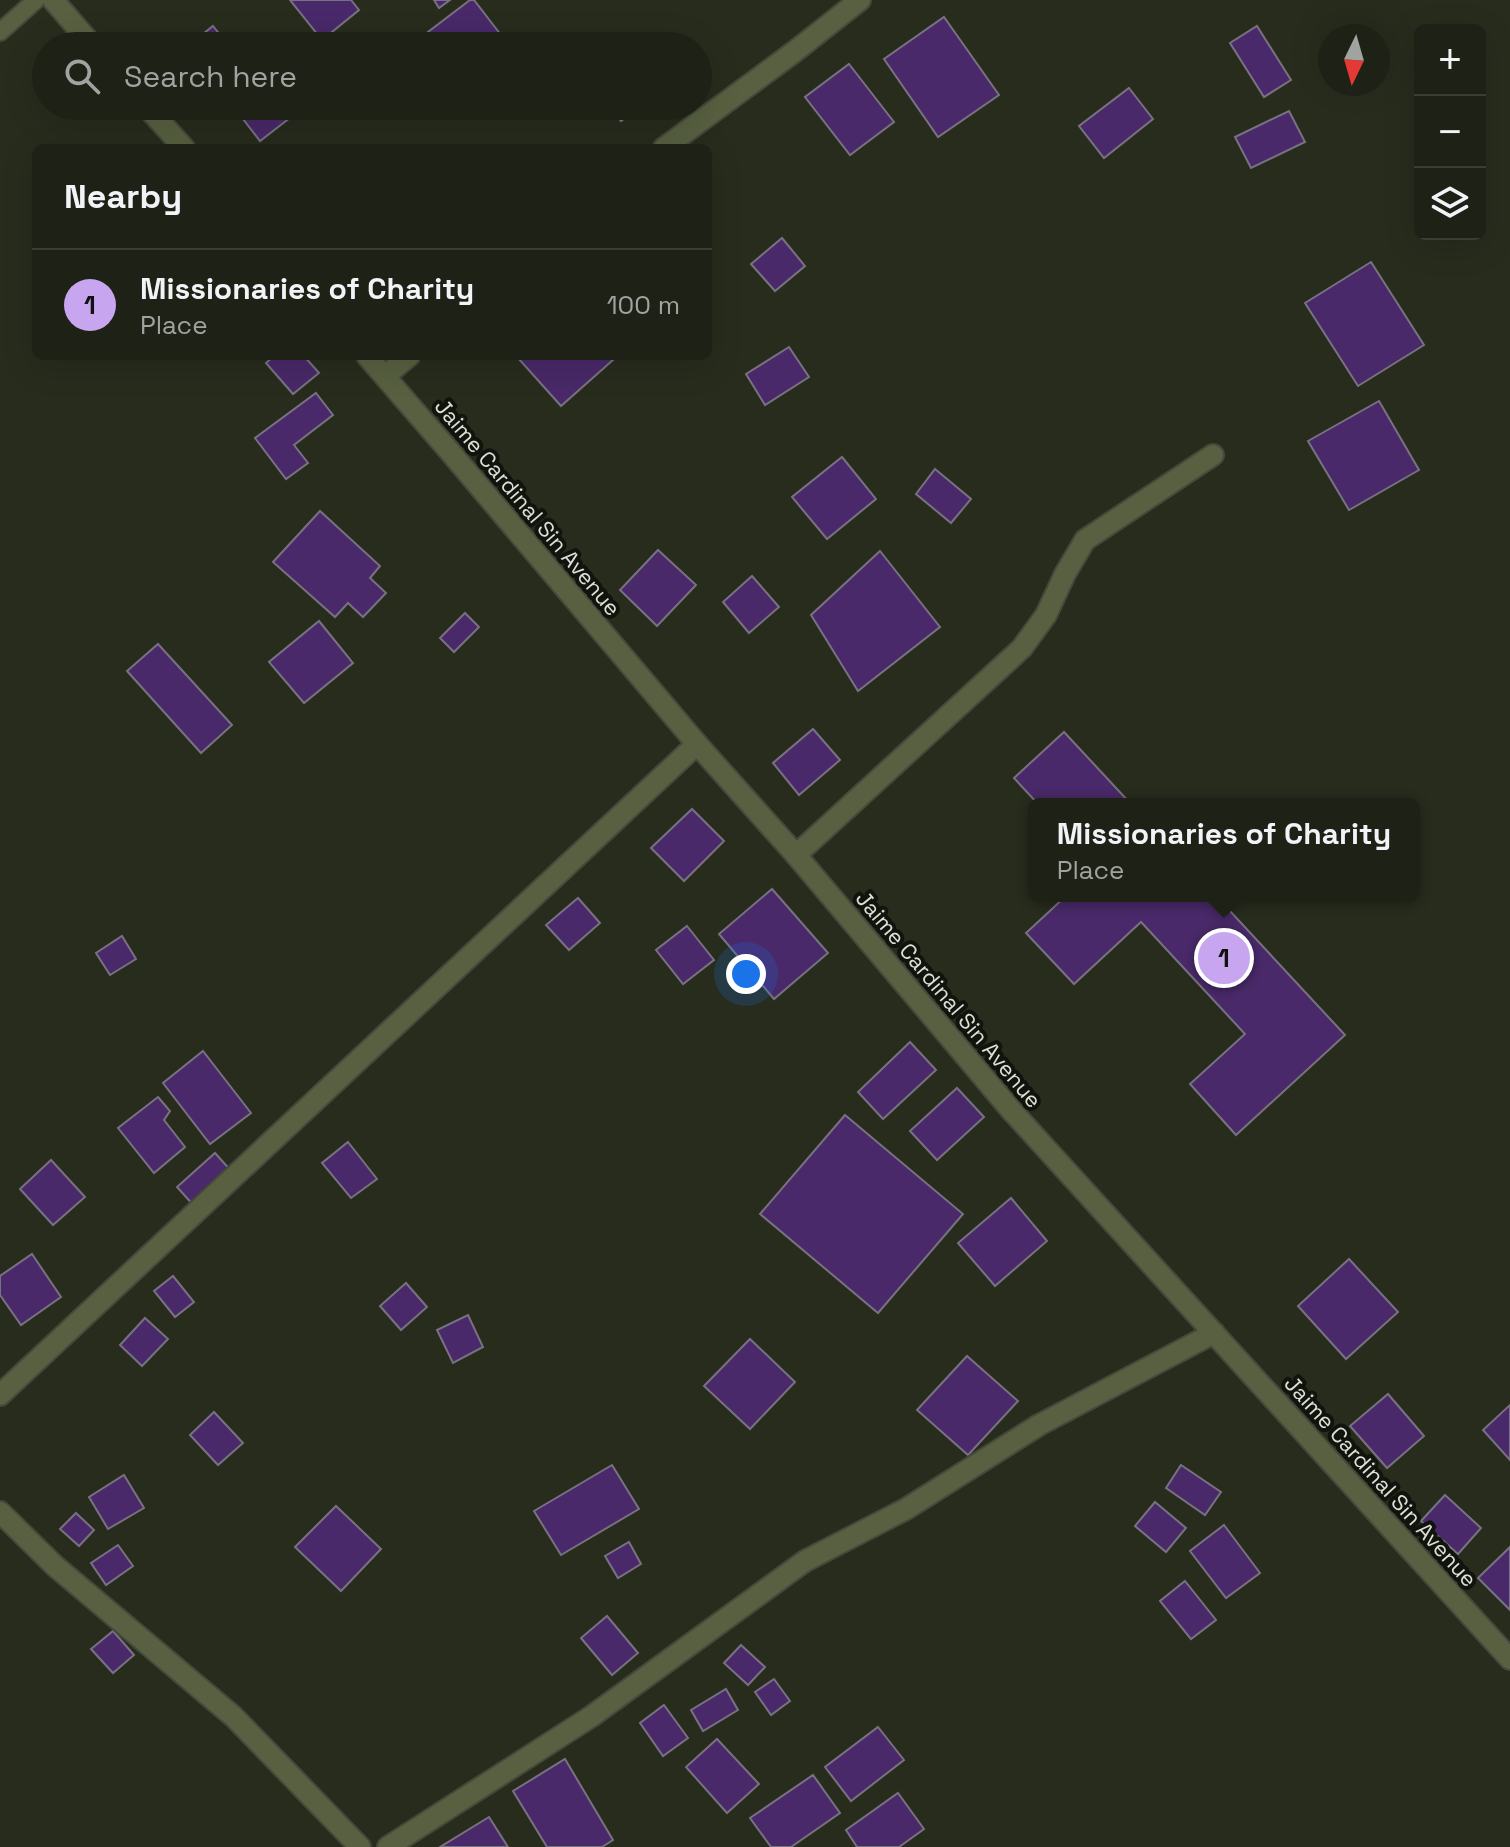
<!DOCTYPE html>
<meta charset="utf-8">
<style>
:root{--surface:#1e2116;--page:#26291f;--text:#f1f3f6;--muted:#a1a3a1;--line:#3c3e35;--accent:#c7a6ef}
body{margin:0;font-family:"Space Grotesk",sans-serif;background:var(--page);color:var(--text)}
.controls{position:absolute;right:24px;top:24px;display:grid;overflow:hidden;border-radius:12px;box-shadow:0 8px 32px #0002}
.controls button{width:72px;height:72px;display:grid;place-items:center;padding:0;border:0;border-bottom:2px solid var(--line);background:var(--surface);color:var(--text);font:40px sans-serif}
.compass{position:absolute;left:1318px;top:24px;width:72px;height:72px;border-radius:50%;background:var(--surface);box-shadow:0 8px 32px #0002;rotate:185deg}
.you{position:absolute;left:746px;top:974px;width:28px;height:28px;margin:-20px;border:6px solid #fff;border-radius:50%;background:#1a73e8;box-shadow:0 0 0 12px #1a73e833}
.badge{display:grid;place-items:center;width:52px;height:52px;border-radius:50%;background:var(--accent);color:#111;font-size:26px;font-weight:700}
.pin{position:absolute;translate:-50% -50%;border:4px solid #fff;box-shadow:0 2px 8px #0006}
.popup{position:absolute;left:1028px;top:798px;width:392px;height:104px;box-sizing:border-box;display:grid;place-content:center;border-radius:12px;background:var(--surface);filter:drop-shadow(0 2px 6px #0005);font-size:26px;white-space:nowrap;color:var(--muted)}
.popup b{font-size:30px;color:var(--text)}
.popup::after{content:'';position:absolute;left:50%;top:100%;margin-left:-16px;border:16px solid transparent;border-top-color:var(--surface)}
.list{margin:0;padding:0;list-style:none}
h2{display:flex;justify-content:space-between;align-items:center;height:104px;margin:0;padding:0 32px;font-size:34px}
h2 small{font-size:26px;font-weight:400;color:var(--muted)}
.list li{display:grid;grid-template-columns:52px 1fr auto;gap:24px;align-items:center;box-sizing:border-box;height:112px;padding:0 32px;border-top:2px solid var(--line)}
.list b{display:block;font-size:30px;white-space:nowrap}
.list p{margin:0;font-size:26px;white-space:nowrap;color:var(--muted)}
.list em{font-size:26px;font-style:normal;color:var(--muted)}
.icon{flex:none;width:44px;height:44px;fill:none;stroke:currentColor;stroke-width:2;stroke-linecap:round;stroke-linejoin:round}
.map{position:relative;flex:none;width:1510px;height:1847px;overflow:hidden}
.search{position:absolute;background:var(--surface);box-shadow:0 8px 32px #0002;left:32px;top:32px;width:680px;height:88px;display:flex;align-items:center;gap:20px;box-sizing:border-box;padding:0 28px;border-radius:44px;color:var(--muted);font-size:30px}
.panel{position:absolute;background:var(--surface);box-shadow:0 8px 32px #0002;left:32px;top:144px;width:680px;height:216px;border-radius:12px}
.map>svg:first-child{display:block}
.building{fill:#492969;stroke:#787181;stroke-width:2}
.lines{fill:none;stroke-linecap:round;stroke-linejoin:round}
.service-casing{stroke:#45493b;stroke-width:20}
.minor-casing{stroke:#45493b;stroke-width:24}
.tertiary-casing{stroke:#45493b;stroke-width:24}
.service{stroke:#586041;stroke-width:16}
.minor{stroke:#586041;stroke-width:20}
.tertiary{stroke:#586041;stroke-width:20}
.labels{text-anchor:middle;stroke-width:8;stroke-linejoin:round;paint-order:stroke}
.street-label{font-size:22px;fill:#dde0d6;stroke:#11130d}
</style>
<div class="map">
<svg width="1510" height="1847" viewBox="0 0 1510 1847">
<rect width="100%" height="100%" fill="#282c1d"/>
<g class="building">
<path d="M290,0H351L359,10L322,40Z"/>
<path d="M434,0H450L439,8Z"/>
<path d="M470,0H474L501,35L486,46H438L428,32Z"/>
<path d="M944,17L999,95L938,137L884,59Z"/>
<path d="M213,26L229,46H188Z"/>
<path d="M1257,26L1291,80L1264,97L1230,43Z"/>
<path d="M849,64L894,122L850,155L805,97Z"/>
<path d="M1129,88L1153,119L1104,158L1079,126Z"/>
<path d="M233,106H282L291,117L260,141Z"/>
<path d="M296,106H316L303,116Z"/>
<path d="M609,106H640L621,121Z"/>
<path d="M1289,111L1305,142L1251,168L1235,137Z"/>
<path d="M782,238L805,266L775,291L751,264Z"/>
<path d="M1371,262L1424,345L1358,386L1305,303Z"/>
<path d="M789,347L809,377L765,405L746,374Z"/>
<path d="M274,356H304L319,373L293,394L266,363Z"/>
<path d="M520,356H612L614,359L561,406L518,358Z"/>
<path d="M316,393L333,415L294,445L308,463L286,479L255,438Z"/>
<path d="M1379,401L1419,470L1349,510L1308,441Z"/>
<path d="M842,457L876,499L827,539L792,497Z"/>
<path d="M935,469L971,499L951,523L916,494Z"/>
<path d="M320,511L380,566L370,578L386,593L363,617L348,603L335,617L273,562Z"/>
<path d="M658,550L696,585L657,626L620,590Z"/>
<path d="M880,551L940,627L858,691L811,615Z"/>
<path d="M752,576L779,607L749,633L723,602Z"/>
<path d="M465,613L479,627L454,652L440,638Z"/>
<path d="M319,621L353,663L304,703L269,662Z"/>
<path d="M158,644L232,725L201,753L127,671Z"/>
<path d="M813,729L840,760L799,795L773,763Z"/>
<path d="M1064,732L1131,804H1038L1014,778Z"/>
<path d="M692,809L724,841L684,881L651,848Z"/>
<path d="M772,889L828,953L774,999L719,934Z"/>
<path d="M1066,896H1216L1345,1035L1236,1135L1190,1084L1245,1034L1141,922L1074,984L1026,933Z"/>
<path d="M578,898L600,923L569,950L546,925Z"/>
<path d="M687,926L714,960L683,984L656,950Z"/>
<path d="M122,936L136,959L110,975L96,953Z"/>
<path d="M910,1042L936,1070L883,1119L858,1092Z"/>
<path d="M203,1051L251,1113L210,1144L163,1083Z"/>
<path d="M957,1088L984,1117L937,1160L910,1131Z"/>
<path d="M158,1097L170,1111L164,1120L185,1147L154,1173L118,1128Z"/>
<path d="M845,1115L963,1214L878,1313L760,1214Z"/>
<path d="M348,1142L377,1179L351,1198L322,1163Z"/>
<path d="M215,1153L233,1173L196,1208L177,1187Z"/>
<path d="M51,1160L85,1197L53,1225L20,1189Z"/>
<path d="M1011,1198L1047,1241L995,1286L958,1243Z"/>
<path d="M32,1254L61,1297L21,1325L0,1295V1276Z"/>
<path d="M1349,1259L1398,1312L1346,1359L1298,1306Z"/>
<path d="M173,1276L194,1302L175,1317L154,1291Z"/>
<path d="M406,1283L427,1307L401,1330L380,1306Z"/>
<path d="M468,1315L483,1347L453,1363L437,1330Z"/>
<path d="M145,1318L168,1339L142,1366L120,1345Z"/>
<path d="M750,1339L795,1382L750,1429L704,1386Z"/>
<path d="M967,1356L1018,1401L968,1455L917,1410Z"/>
<path d="M1388,1394L1424,1436L1387,1468L1350,1426Z"/>
<path d="M1510,1405V1460L1483,1430Z"/>
<path d="M214,1412L243,1443L218,1465L190,1435Z"/>
<path d="M612,1465L639,1509L561,1555L534,1511Z"/>
<path d="M1181,1465L1221,1492L1205,1515L1166,1488Z"/>
<path d="M124,1475L144,1508L108,1529L89,1497Z"/>
<path d="M1445,1495L1481,1528L1458,1554L1421,1521Z"/>
<path d="M1155,1502L1186,1528L1166,1552L1135,1526Z"/>
<path d="M336,1506L381,1549L341,1591L295,1547Z"/>
<path d="M76,1513L94,1530L79,1546L60,1529Z"/>
<path d="M1224,1525L1260,1573L1226,1598L1190,1551Z"/>
<path d="M629,1542L641,1564L618,1578L605,1556Z"/>
<path d="M118,1545L133,1566L106,1585L91,1563Z"/>
<path d="M1510,1547V1610L1478,1578Z"/>
<path d="M1185,1581L1216,1620L1191,1639L1160,1601Z"/>
<path d="M607,1616L638,1653L612,1675L581,1638Z"/>
<path d="M113,1631L134,1655L113,1673L91,1649Z"/>
<path d="M741,1645L765,1667L748,1685L724,1663Z"/>
<path d="M774,1679L790,1701L771,1715L755,1692Z"/>
<path d="M726,1689L738,1710L703,1731L691,1710Z"/>
<path d="M664,1705L688,1738L663,1756L640,1723Z"/>
<path d="M878,1727L904,1760L851,1801L825,1767Z"/>
<path d="M717,1739L759,1784L727,1813L686,1767Z"/>
<path d="M565,1759L613,1840L602,1847H547L513,1791Z"/>
<path d="M813,1775L840,1813L791,1847H771L750,1818Z"/>
<path d="M898,1793L924,1829L899,1847H857L846,1830Z"/>
<path d="M489,1817L508,1847H440Z"/>
</g>
<g class="lines">
<g class="service-casing">
<path id="service" d="M0,32L36,0"/>
</g>
<g class="minor-casing">
<g id="minor">
<path d="M664,148L794,52L860,0"/>
<path d="M385,376L409,356"/>
<path d="M796,855L1022,648L1046,615L1065,574L1085,540L1213,455"/>
<path d="M0,1395L697,744"/>
<path d="M0,1512L55,1566L234,1717L360,1847"/>
<path d="M388,1847L592,1716L805,1561L906,1509L1039,1425L1214,1333"/>
</g>
</g>
<g class="tertiary-casing">
<g id="tertiary">
<path d="M53,0L93,46"/>
<path d="M146,106L184,148"/>
<path d="M367,356L451,453L697,744L796,855L1011,1110L1510,1659"/>
</g>
</g>
<use href="#service" class="service"/>
<use href="#minor" class="minor"/>
<use href="#tertiary" class="tertiary"/>
</g>
<g class="labels">
<g class="street-label">
<text transform="translate(528 507) rotate(50)" y="8">Jaime Cardinal Sin Avenue</text>
<text transform="translate(949 999) rotate(50)" y="8">Jaime Cardinal Sin Avenue</text>
<text transform="translate(1381 1481) rotate(48)" y="8">Jaime Cardinal Sin Avenue</text>
</g>
</g>
</svg>
<div class="controls">
<button>+</button>
<button>−</button>
<button><svg class="icon" aria-label="layers" viewBox="0 0 24 24"><path d="M12 4l9 5-9 5-9-5zM3 14l9 5 9-5"/></svg></button>
</div>
<svg class="compass" viewBox="-18 -18 36 36"><path d="M0-13l5 13h-10z" fill="#e53935"/><path d="M0 13l5-13h-10z" fill="#a1a3a1"/></svg>
<div class="you"></div>
<div class="pin badge" style="left:1224px;top:958px">1</div>
<div class="popup"><b>Missionaries of Charity</b>Place</div>
<div class="search"><svg class="icon" aria-label="search" viewBox="0 0 24 24"><circle cx="10" cy="10" r="6"/><path d="M15 15l6 6"/></svg>Search here</div>
<section class="panel">
<h2>Nearby<small></small></h2>
<ul class="list">
<li><span class="badge">1</span><div><b>Missionaries of Charity</b><p>Place</p></div><em>100 m</em></li>
</ul>
</section>
</div>
